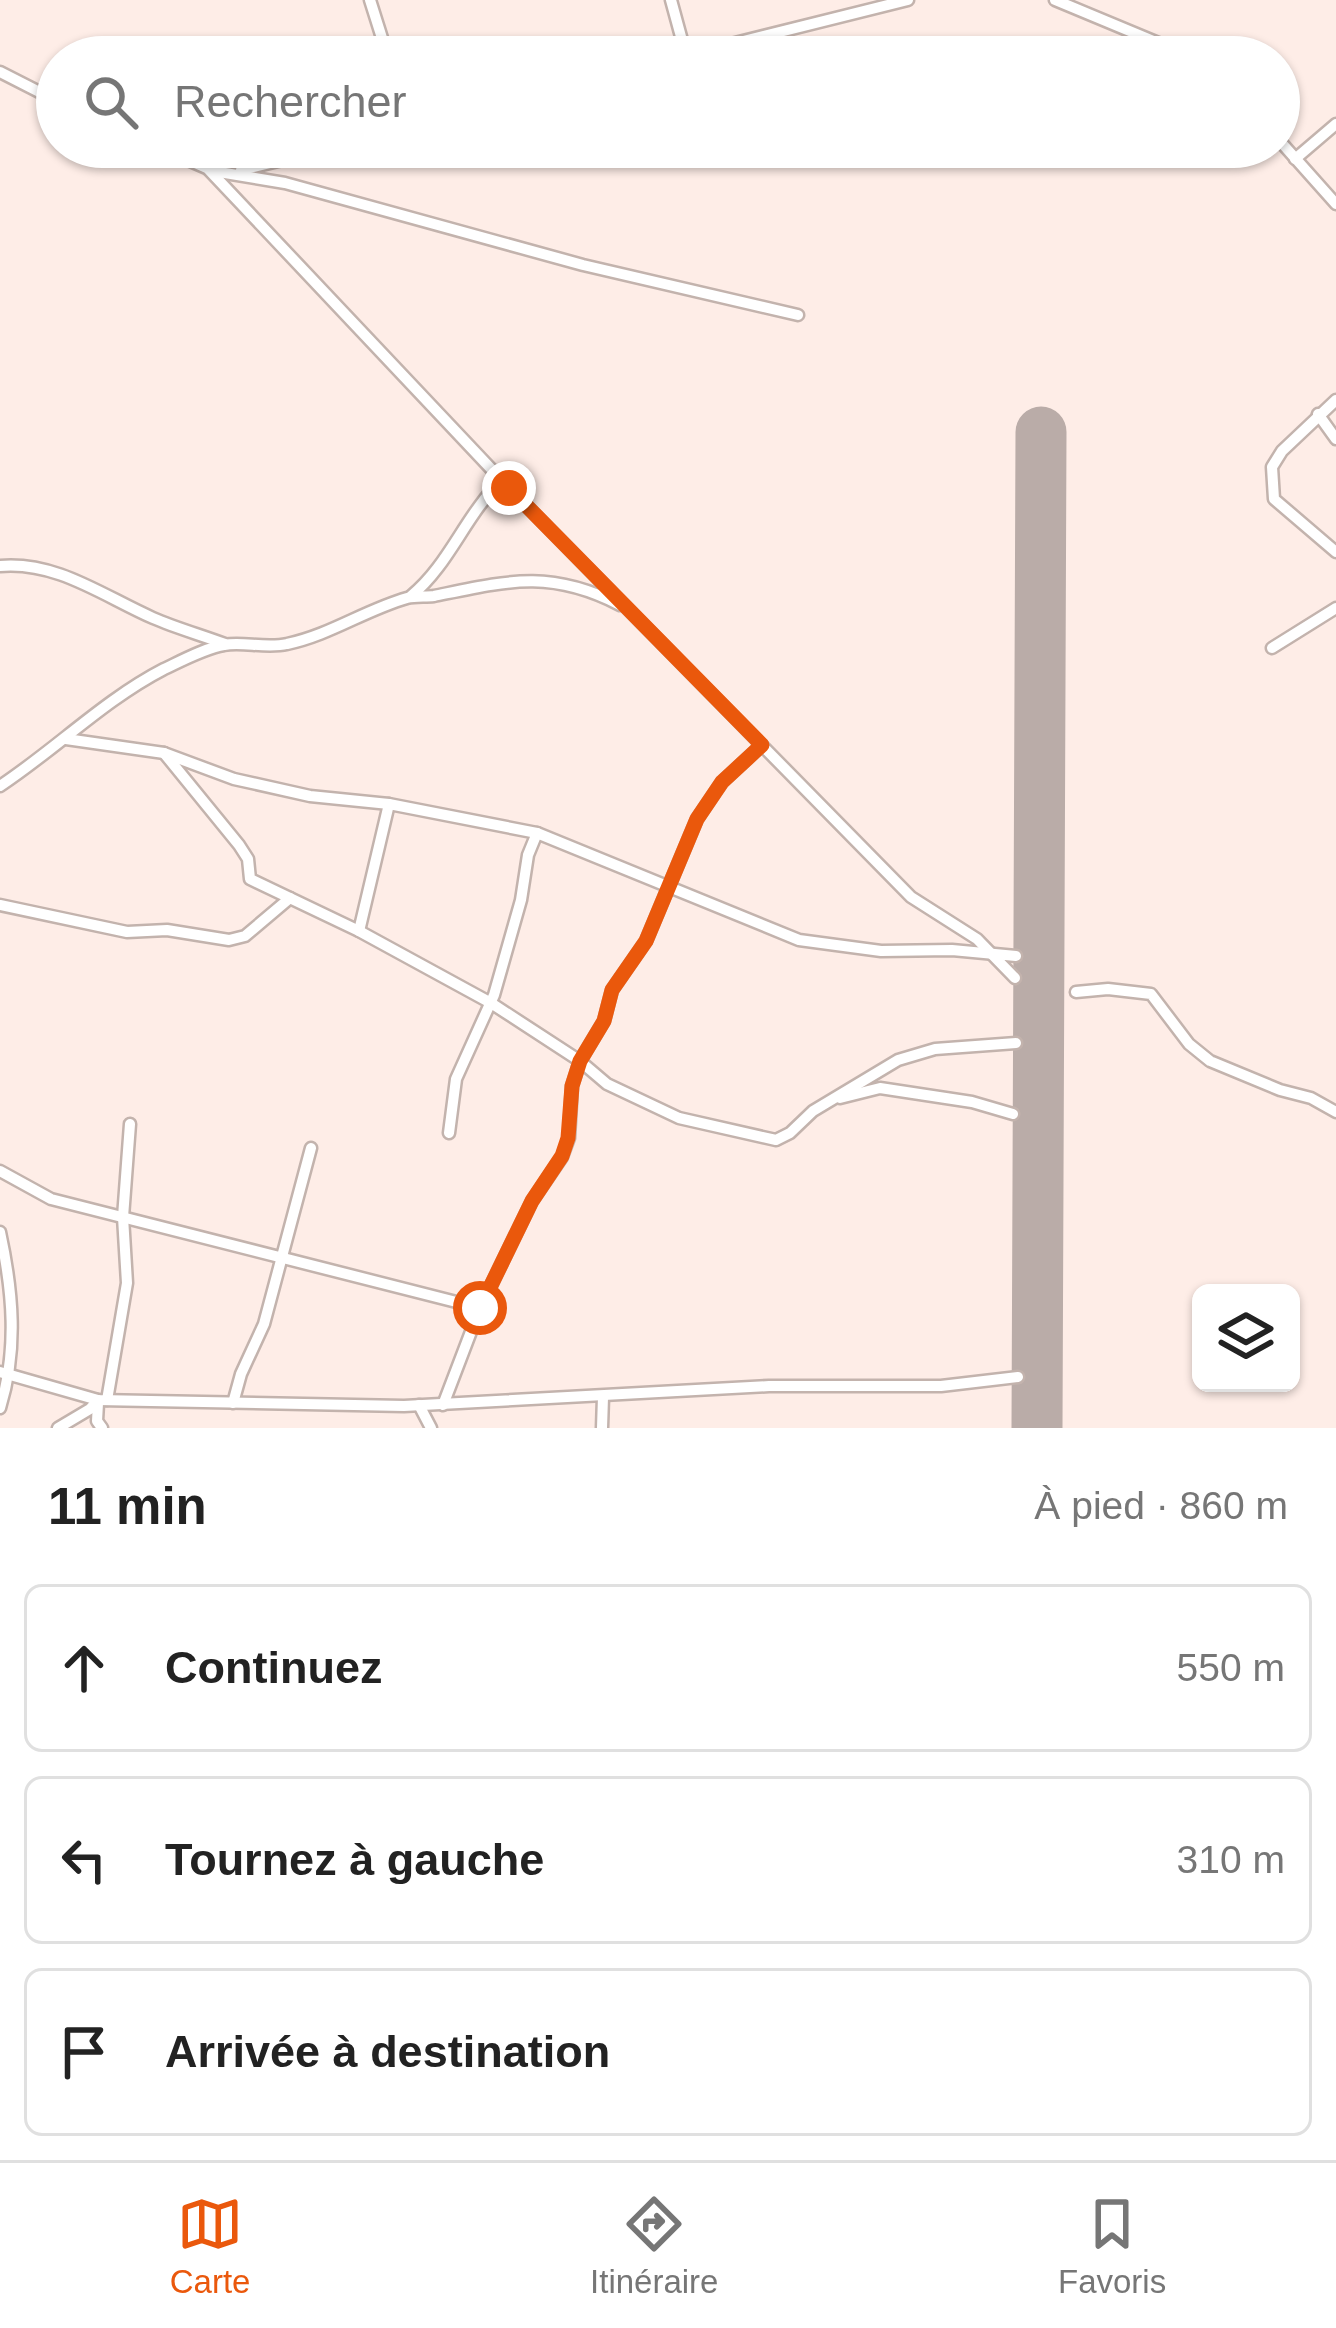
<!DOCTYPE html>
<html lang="fr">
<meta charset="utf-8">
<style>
:root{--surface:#fff;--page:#f2f2f2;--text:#222;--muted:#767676;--line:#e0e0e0;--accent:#ea580c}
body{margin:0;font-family:Helvetica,sans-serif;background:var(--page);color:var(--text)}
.controls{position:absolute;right:36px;bottom:36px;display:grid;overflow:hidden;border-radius:18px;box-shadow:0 3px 9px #0004}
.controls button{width:108px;height:108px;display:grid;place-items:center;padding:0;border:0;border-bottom:3px solid var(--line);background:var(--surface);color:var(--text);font:60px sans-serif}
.stop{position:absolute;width:36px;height:36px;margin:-27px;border:9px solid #ea580c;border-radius:50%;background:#fff}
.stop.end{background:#ea580c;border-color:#fff;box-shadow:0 3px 12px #0008}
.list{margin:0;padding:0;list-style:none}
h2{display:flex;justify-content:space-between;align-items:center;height:156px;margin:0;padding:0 48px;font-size:51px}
h2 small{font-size:39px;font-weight:400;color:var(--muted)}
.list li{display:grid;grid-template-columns:78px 1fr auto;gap:36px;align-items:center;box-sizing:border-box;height:168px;margin:0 24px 24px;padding:0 24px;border:3px solid var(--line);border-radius:18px}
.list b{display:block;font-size:45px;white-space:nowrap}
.list em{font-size:39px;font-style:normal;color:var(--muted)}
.icon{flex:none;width:66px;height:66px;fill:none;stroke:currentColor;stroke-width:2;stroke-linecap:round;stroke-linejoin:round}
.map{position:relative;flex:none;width:1336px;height:1428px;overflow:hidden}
.search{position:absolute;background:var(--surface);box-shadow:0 3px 9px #0004;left:36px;right:36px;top:36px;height:132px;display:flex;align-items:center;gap:30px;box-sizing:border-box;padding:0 42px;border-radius:66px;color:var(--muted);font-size:45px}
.sheet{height:732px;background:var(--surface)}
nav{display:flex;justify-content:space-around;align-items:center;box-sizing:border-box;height:168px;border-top:3px solid var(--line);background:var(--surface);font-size:33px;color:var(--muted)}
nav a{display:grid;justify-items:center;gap:6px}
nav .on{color:var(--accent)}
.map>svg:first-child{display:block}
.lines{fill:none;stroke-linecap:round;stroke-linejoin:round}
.runway{stroke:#baaca8;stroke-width:51}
.minor-casing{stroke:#c3b3ad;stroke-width:15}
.minor{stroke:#fff;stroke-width:10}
.route{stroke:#ea580c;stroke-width:15}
</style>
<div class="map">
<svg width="1336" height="1428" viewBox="0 0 1336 1428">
<rect width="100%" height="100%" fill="#feede7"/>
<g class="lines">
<path class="runway" d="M1037,1428L1041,432"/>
<g class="minor-casing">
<g id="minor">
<path d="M370,0L388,57"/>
<path d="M671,0L686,55"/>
<path d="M1055,0L1192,57"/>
<path d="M679,57L908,0"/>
<path d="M0,72L57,101"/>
<path d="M1279,140L1336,204"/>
<path d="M158,147L211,170"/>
<path d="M1295,159L1336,124"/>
<path d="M209,170L512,491L911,897L977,939L1015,978"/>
<path d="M241,170L337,147"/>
<path d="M213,171L285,183L583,265L798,315"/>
<path d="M1336,400L1282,451L1272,467L1274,499L1336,552"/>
<path d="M1318,414L1336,439"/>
<path d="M0,566C57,561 103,596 153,618C176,628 201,635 225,644"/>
<path d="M411,596C450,564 465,515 502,480"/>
<path d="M1272,648L1336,608"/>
<path d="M66,739L164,753L234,779L310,796L389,804L537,833L799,940L881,951L952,950L1016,956"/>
<path d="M164,753L239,845L248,859L250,879L359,931L491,1003L580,1061L607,1084L679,1118L776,1140L790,1133L813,1111L898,1060L935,1049L1016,1043"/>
<path d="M0,786C56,749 104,700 164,669C181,661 205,648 224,645C242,641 266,649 287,644C330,635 365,610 407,598C415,596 425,597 434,596C507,581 550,569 620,605"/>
<path d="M0,905L127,932L167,930L229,940L245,936L290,898"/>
<path d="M359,931L389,804"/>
<path d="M1076,992L1108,989L1151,994L1189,1044L1210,1061L1280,1090L1311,1098L1336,1112"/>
<path d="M840,1098L880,1088L972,1102L1013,1114"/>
<path d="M449,1133L456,1079L494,995L521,900L528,855L537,833"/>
<path d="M0,1171L51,1199L480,1308"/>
<path d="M0,1232C13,1292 18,1350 0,1408"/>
<path d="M0,1372L98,1400L404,1406L769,1386H941L1018,1377"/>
<path d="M107,1400L127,1283L123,1217L130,1124"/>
<path d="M98,1403L97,1421L102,1428"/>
<path d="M233,1403L241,1374L264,1324L311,1148"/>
<path d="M419,1405L431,1428"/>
<path d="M443,1405L480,1308L532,1201L562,1157L569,1138L572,1086L580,1061L604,1021L612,990L646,941L697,819L722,782L762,745"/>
<path d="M58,1428L90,1409L98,1400"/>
<path d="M602,1428L603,1397"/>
</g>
</g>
<use href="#minor" class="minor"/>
</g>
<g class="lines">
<path class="route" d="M480,1308L532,1201L562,1156L568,1138L572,1086L580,1061L604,1021L612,990L646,941L697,819L722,782L762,745L509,488"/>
</g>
</svg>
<div class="controls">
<button><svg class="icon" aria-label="layers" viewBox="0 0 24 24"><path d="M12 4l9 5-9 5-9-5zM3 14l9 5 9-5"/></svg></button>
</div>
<div class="stop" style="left:480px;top:1308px"></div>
<div class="stop end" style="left:509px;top:488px"></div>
<div class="search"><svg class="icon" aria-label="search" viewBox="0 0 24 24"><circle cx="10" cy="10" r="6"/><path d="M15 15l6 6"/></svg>Rechercher</div>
</div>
<section class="sheet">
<h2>11 min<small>À pied · 860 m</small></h2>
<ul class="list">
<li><svg class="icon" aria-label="ahead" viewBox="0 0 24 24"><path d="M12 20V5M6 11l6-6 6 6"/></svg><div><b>Continuez</b></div><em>550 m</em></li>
<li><svg class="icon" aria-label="left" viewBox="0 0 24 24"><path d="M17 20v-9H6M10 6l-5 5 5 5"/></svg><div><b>Tournez à gauche</b></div><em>310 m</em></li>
<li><svg class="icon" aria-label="arrive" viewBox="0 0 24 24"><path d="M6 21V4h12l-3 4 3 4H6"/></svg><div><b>Arrivée à destination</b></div></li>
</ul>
</section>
<nav>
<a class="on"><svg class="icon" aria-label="map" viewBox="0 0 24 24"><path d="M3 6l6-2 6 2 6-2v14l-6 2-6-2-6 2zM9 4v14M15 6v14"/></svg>Carte</a>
<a><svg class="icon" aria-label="directions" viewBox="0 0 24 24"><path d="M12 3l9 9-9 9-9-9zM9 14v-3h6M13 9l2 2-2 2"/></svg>Itinéraire</a>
<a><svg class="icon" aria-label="saved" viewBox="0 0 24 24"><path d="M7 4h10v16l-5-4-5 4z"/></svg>Favoris</a>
</nav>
